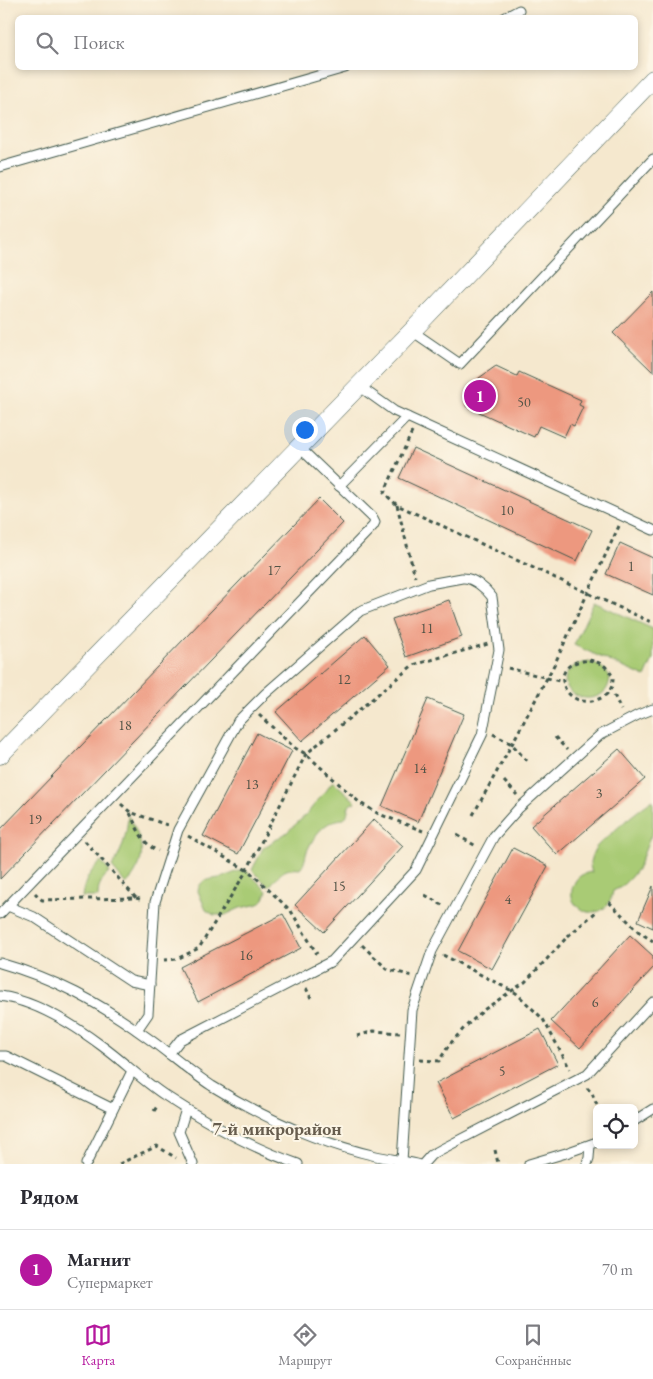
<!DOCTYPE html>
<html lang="ru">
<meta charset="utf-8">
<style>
:root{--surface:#fff;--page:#f7f7f7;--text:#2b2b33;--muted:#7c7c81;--line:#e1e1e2;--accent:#b5179e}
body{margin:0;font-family:"EB Garamond",serif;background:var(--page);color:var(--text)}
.controls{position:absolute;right:15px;bottom:15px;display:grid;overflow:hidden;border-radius:8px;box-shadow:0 2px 8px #0003}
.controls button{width:45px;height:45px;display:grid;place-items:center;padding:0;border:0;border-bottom:1px solid var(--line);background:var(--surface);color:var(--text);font:25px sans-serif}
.you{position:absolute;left:304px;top:429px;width:18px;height:18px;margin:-12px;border:4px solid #fff;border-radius:50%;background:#1a73e8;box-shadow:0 0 0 8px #1a73e833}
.badge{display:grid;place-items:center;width:32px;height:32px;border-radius:50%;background:var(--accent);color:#fff;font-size:16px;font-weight:700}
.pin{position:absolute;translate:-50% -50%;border:2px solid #fff;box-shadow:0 1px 5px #0006}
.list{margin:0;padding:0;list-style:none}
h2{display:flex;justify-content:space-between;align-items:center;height:65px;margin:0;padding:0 20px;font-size:21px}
h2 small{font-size:16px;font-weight:400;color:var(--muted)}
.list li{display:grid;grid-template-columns:32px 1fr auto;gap:15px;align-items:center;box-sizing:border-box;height:80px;padding:0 20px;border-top:1px solid var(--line)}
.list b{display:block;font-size:19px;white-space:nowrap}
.list p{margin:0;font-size:16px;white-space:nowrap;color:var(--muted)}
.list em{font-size:16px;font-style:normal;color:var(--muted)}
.icon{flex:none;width:28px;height:28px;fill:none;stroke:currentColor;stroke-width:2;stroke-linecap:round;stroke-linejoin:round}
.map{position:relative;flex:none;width:653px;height:1164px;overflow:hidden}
.search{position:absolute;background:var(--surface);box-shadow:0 2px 8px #0003;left:15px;right:15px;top:15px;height:55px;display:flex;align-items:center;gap:12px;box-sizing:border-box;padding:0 18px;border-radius:8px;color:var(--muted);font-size:19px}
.sheet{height:145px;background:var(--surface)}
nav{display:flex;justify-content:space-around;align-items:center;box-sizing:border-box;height:70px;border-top:1px solid var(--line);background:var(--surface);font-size:14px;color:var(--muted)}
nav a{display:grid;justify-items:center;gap:2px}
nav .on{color:var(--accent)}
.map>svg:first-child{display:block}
.green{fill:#a9cb74;stroke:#648454}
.building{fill:#ed987f}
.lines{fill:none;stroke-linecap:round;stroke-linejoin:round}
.lane-casing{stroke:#3f574b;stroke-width:11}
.street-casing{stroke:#3f574b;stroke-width:19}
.path{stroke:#3f574b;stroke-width:3;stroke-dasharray:4 4;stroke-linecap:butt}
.lane{stroke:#fff;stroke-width:9}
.street{stroke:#fff;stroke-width:18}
.labels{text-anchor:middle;stroke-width:4;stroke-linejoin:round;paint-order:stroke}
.number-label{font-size:14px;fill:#525447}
.neighbourhood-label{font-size:18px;font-weight:bold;fill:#675d4e;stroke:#fcf5e5}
</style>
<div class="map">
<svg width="653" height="1164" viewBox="0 0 653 1164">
<rect width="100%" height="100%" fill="#fcf5e5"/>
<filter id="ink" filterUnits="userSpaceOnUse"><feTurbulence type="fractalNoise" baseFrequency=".02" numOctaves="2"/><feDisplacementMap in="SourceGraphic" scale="10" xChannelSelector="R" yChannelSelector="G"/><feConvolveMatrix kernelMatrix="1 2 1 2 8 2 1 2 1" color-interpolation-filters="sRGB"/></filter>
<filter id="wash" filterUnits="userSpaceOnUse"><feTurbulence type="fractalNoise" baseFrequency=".0096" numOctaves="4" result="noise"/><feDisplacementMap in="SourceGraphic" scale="20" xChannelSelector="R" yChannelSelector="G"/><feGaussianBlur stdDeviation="1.12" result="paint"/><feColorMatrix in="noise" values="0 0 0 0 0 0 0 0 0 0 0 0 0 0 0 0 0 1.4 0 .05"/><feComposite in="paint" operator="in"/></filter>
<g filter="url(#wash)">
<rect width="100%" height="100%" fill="#f5e8ce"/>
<g class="green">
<path d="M594,602L653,629V659L645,677L574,645Z"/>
<path d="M589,662C600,665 604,668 610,677C609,688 605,694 595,697C571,704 552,676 577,665C580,663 585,663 589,662Z"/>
<path d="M333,781L356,802C344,805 351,812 344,819C325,820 315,834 307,851C305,857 305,864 300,869C283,867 279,875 269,887L252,870L263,848L286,833L306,815Z"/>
<path d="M653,800V830L638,868L630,878L621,887L613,891C607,928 561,911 574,884C577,876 584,873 592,872C589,866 590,859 593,853C596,844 606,839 612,833C625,821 638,810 653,800Z"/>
<path d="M128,816C138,833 148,852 136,871C134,876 130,880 126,884L112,867C122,852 127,834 128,816Z"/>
<path d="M101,862L110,872C101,879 98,886 98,897H82C84,882 89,872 101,862Z"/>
<path d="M243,870L248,872L267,891L264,899L259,904L240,908L225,915H214L206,910L198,891C200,877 213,880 224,877C230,875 236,871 243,870Z"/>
</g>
<g id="blocks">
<g class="building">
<path d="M653,292V372L613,333Z"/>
<path d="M496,366L517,376L519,372L581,400L579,405L583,407L574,426L570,424L564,437L539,426L534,437L466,406L479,378Z"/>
<path d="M413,448L592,530L577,561L399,478Z"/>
<path d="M319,499L343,523L0,879V830Z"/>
<path d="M620,543L653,558V595L606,574Z"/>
<path d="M449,600L462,637L406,657L392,619Z"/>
<path d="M365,635L390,665L302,741L276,712Z"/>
<path d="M428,699L464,714L418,822L382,806Z"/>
<path d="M257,733L292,751L238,854L203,836Z"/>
<path d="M619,749L645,779L557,855L531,826Z"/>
<path d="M374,819L403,846L324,932L295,905Z"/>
<path d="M513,848L548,866L492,969L458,951Z"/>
<path d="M653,886V928L638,921Z"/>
<path d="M283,914L301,948L198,1002L180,967Z"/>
<path d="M630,935L653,956V968L580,1048L551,1021Z"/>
<path d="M540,1029L558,1064L454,1118L436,1083Z"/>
</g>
</g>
</g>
<g filter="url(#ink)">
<use href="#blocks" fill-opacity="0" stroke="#3f574b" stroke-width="1"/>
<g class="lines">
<g class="lane-casing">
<g id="lane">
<path d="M504,18L519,10"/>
<path d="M0,167L345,68"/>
<path d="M412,331L460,364L653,159"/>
<path d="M359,386L394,411L653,530"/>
<path d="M339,486L407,417"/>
<path d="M8,906L34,917L131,981L150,985"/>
<path d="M0,914L373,526L375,522L373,518L299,447"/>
<path d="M0,963C56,979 98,1002 145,1036C168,1052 189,1071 212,1086C262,1117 319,1143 376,1156C390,1159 404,1161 417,1164"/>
<path d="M0,996C35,1001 74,1025 102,1046C124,1062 143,1081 166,1096C207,1123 252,1148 298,1164"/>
<path d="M137,1030L148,1014L155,902L178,830L238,721L265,694L360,611L429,584L462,578C473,577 486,589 492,597L499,650L482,735L416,870L332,961L180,1040L169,1054"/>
<path d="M0,1056H6L113,1109"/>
<path d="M186,1109L179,1132L193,1164"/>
<path d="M634,1121L653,1109"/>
<path d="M402,1161L412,1010L432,951L494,836L518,809L600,735L638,715L653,709"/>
<path d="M86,1164L132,1071"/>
<path d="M423,1164L431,1155L442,1149L587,1074L653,1002"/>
<path d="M529,1164L566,1153L597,1142"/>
<path d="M587,1164L589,1158L590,1145"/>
</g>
</g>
<g class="street-casing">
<path id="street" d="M0,755L412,331L653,79"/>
</g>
<g class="path">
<path d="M412,432L384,493L397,505L653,623"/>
<path d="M397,505L415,577"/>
<path d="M589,660C602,663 606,665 613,677C613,680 613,685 611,688C609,694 602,698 596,700C566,709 549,671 577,662C581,661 585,661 589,660Z"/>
<path d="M508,668L563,682"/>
<path d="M614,695L621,710"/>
<path d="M259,715L295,748L306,754L360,803L379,814L423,831"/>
<path d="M493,734L512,744L527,761"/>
<path d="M555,737L567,750"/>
<path d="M504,781L517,795"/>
<path d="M121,804L130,812L167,825"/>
<path d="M130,813C137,827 142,844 158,851"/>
<path d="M473,815L512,744L555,663L619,526"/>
<path d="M457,835L476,846"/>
<path d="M188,836L250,872L291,911L317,954"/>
<path d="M85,841L136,898"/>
<path d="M35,893L42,900L136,898L143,900"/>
<path d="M425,895L444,906"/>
<path d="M609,902L639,932L653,941"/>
<path d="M362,945L387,969L412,976"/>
<path d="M443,955L516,993L543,1019L570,1069"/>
<path d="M164,960L177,959L199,948L247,870L306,754L413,665L488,644"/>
<path d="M306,988L311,998"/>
<path d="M357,1036L374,1031L400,1033"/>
<path d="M420,1060L439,1061L449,1045L465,1027L485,1009L525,982L547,959L568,936L596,912"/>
<path d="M587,1088L592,1093L598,1108"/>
<path d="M154,1111L158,1105"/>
<path d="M495,1150L498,1163"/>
<path d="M119,1164L157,1146L176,1158"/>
</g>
<use href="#lane" class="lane"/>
<use href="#street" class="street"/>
</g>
</g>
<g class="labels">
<g class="number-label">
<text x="524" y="407">50</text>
<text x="507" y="515">10</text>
<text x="631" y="571">1</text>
<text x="274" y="575">17</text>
<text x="427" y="633">11</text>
<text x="344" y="684">12</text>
<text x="125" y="730">18</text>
<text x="420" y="773">14</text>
<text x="252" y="789">13</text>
<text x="599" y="798">3</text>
<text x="35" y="824">19</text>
<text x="339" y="891">15</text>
<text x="508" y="904">4</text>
<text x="246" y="960">16</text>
<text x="595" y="1007">6</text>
<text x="502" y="1076">5</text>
</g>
<g class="neighbourhood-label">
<text x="277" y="1135">7-й микрорайон</text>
</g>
</g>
</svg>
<div class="controls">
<button><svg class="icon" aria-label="locate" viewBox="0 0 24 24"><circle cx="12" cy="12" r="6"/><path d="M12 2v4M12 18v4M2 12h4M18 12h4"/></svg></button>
</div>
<div class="you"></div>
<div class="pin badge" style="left:480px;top:396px">1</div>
<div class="search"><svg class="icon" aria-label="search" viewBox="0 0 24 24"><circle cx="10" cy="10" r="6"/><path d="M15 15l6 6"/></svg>Поиск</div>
</div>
<section class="sheet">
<h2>Рядом<small></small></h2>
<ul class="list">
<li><span class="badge">1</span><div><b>Магнит</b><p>Супермаркет</p></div><em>70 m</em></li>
</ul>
</section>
<nav>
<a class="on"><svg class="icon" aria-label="map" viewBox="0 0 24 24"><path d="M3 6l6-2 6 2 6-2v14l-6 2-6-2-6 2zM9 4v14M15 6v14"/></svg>Карта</a>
<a><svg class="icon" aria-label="directions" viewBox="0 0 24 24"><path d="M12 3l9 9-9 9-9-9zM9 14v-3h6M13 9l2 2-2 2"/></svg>Маршрут</a>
<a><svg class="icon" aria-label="saved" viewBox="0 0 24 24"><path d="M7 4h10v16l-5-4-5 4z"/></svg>Сохранённые</a>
</nav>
